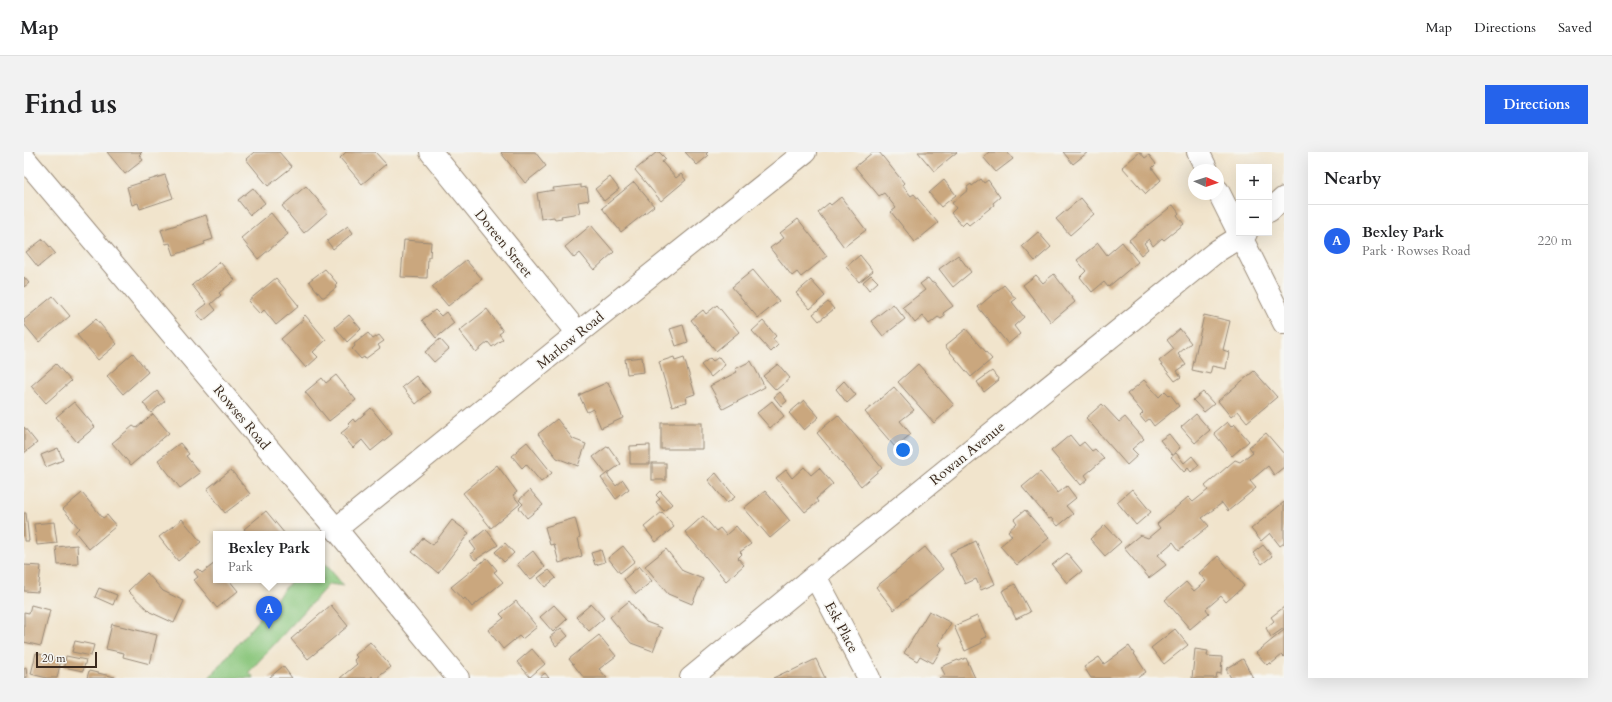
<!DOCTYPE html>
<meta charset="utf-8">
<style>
:root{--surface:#fff;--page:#f2f2f2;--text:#202124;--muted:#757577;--line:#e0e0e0;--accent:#2563eb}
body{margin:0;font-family:Cardo,serif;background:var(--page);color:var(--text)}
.controls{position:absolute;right:12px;top:12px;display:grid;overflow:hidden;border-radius:0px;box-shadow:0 4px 16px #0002}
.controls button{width:36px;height:36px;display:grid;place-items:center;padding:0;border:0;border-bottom:1px solid var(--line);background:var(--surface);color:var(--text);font:20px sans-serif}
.compass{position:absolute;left:1164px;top:12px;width:36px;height:36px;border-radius:50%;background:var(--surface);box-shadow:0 4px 16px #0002;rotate:93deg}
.scale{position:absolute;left:12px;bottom:10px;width:61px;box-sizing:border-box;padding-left:4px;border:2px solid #3b2a1e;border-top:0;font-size:11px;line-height:14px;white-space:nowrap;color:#3b2a1e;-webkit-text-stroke:3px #f6f6f2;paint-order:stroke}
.you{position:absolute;left:879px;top:298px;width:14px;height:14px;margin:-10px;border:3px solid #fff;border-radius:50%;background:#1a73e8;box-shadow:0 0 0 6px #1a73e833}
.badge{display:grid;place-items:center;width:26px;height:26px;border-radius:50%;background:var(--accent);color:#fff;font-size:13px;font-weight:700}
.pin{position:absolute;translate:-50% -33px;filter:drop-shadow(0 1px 2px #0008)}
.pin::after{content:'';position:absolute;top:21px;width:14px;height:12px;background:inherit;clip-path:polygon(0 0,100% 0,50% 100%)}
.popup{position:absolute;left:189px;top:379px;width:112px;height:52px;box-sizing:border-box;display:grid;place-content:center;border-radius:0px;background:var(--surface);filter:drop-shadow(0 1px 3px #0005);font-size:13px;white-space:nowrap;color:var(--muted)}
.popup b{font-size:15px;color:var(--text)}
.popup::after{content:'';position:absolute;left:50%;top:100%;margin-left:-8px;border:8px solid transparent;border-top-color:var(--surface)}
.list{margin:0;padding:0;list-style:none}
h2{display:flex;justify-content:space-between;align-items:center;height:52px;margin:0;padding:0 16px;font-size:17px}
h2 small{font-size:13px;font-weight:400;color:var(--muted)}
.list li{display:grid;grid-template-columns:26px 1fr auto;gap:12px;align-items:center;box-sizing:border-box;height:72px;padding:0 16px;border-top:1px solid var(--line)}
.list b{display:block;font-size:15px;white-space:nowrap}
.list p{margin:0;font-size:13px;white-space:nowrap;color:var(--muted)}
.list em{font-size:13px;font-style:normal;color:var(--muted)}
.map{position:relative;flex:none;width:1260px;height:526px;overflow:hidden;border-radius:0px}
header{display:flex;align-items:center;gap:24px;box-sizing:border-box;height:56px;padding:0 20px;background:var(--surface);border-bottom:1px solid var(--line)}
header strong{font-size:19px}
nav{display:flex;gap:22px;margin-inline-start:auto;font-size:14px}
.intro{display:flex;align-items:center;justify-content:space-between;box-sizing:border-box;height:96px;padding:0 24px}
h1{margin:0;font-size:28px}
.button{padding:10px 18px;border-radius:0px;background:var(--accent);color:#fff;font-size:14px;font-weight:700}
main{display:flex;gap:24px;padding:0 24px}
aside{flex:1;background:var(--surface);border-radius:0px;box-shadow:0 4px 16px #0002}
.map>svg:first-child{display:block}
.green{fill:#8ac67c;stroke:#62784d}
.building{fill:#caa77e}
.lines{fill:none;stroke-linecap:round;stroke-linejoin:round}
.minor-casing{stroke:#968775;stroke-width:24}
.major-casing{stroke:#968775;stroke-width:24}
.minor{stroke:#fff;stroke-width:22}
.major{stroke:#fff;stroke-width:22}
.labels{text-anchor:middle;stroke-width:3;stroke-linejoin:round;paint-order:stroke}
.street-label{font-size:14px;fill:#3b2a1e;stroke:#f6f6f2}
</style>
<header>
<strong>Map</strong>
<nav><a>Map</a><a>Directions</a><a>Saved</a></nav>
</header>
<div class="intro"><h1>Find us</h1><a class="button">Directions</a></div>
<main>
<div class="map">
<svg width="1260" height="526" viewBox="0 0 1260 526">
<rect width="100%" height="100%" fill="#f6f6f2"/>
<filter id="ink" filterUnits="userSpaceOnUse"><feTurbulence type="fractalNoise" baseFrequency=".025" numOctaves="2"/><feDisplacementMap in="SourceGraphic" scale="8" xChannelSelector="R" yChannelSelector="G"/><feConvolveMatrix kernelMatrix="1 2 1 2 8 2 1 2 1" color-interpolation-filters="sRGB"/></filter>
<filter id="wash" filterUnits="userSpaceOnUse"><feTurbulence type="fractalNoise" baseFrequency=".012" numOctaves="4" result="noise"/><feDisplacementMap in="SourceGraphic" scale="16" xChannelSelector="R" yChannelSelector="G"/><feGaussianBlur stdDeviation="0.9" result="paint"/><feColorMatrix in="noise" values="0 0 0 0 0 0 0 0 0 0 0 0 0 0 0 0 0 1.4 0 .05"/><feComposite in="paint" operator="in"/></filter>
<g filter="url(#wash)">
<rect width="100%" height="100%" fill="#f1e4cc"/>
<path class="green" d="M298,408L320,434L305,432L225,520L230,526H185L268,428H298Z"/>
<g id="blocks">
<g class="building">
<path d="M83,0H118L115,3L119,8L101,22Z"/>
<path d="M230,0H255L268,15L244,34L222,7Z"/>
<path d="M322,0H351L362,12L338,32L316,6Z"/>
<path d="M478,0H511L522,14L501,31L477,1Z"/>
<path d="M633,0H635L642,7L638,10L652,26L657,22L662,28L637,49L611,18Z"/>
<path d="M661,0H684L682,2L684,4L673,13Z"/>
<path d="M849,0H855L880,31L878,33L887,44L890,42L914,71L891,90L867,60L872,56L860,41L855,44L831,15Z"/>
<path d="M894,0H933L910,19Z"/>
<path d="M965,0H983L989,7L972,20L959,5Z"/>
<path d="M1039,0H1064L1049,12Z"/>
<path d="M1116,0L1121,6L1125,3L1132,12L1128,16L1137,28L1122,42L1098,15Z"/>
<path d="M141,23L149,46L116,57L114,51L108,53L103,35Z"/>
<path d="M586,25L595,37L580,49L571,37Z"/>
<path d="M957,27L960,31L964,28L976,45L969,51L970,53L945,73L942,70L938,74L927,61L932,56L928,51L944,38L943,35L947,32L948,34Z"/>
<path d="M920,28L932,43L917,55L905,41Z"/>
<path d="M610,30L630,54L597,80L578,56Z"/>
<path d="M557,33V36L563,35L565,48L554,50L556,61L537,64L538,66L531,67L530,65L517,67L513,41L530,38L529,36Z"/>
<path d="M282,34L304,60L280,81L258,54Z"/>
<path d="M229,36L241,51L226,63L214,48Z"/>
<path d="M817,45L842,78L820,95L794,60L805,51L807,53Z"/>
<path d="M1057,46L1070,62L1046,83L1032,67Z"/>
<path d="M1149,53L1155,61L1153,63L1160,72L1140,88L1138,86L1129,94L1125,87L1120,91L1124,97L1117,103L1105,88Z"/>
<path d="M247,61L264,82L234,107L217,86Z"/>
<path d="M182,63L189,87L180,90L181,92L150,103L146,91L142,92L137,78Z"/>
<path d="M774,67L803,104L777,125L773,120L768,124L746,96L760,86L756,81Z"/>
<path d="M567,73L590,100L570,118L556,101L550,106L541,95Z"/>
<path d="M324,74L329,81L309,97L303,89Z"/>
<path d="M1014,80L1027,95L1011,109L998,94Z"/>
<path d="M19,87L31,101L14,115L2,100Z"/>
<path d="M380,88L407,90L406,105H404L403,126L377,125Z"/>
<path d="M1098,90L1114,110L1084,135L1080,130L1068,140L1056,125L1062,119L1053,108L1074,91L1083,103Z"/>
<path d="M836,103L849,119L835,130L822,115Z"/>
<path d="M934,103L947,120L929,135L915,117Z"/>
<path d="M442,108L458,127L424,154L408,135Z"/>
<path d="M196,110L211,128L195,141L197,143L187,152L192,158L179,169L172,160L183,152L168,133Z"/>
<path d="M301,117L313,131L311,133L312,136L300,145H298L285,129Z"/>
<path d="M729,118L755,149L734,166L708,135Z"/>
<path d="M1030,122L1051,150L1027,170L999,133L1012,123L1019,131Z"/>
<path d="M847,123L854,130L845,138L839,130Z"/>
<path d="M0,125L5,131L0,135Z"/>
<path d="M252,126L275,154L252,173L240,158L236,162L224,149Z"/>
<path d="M904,126L908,131L910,130L929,154L919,161L921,164L917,167L914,165L905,172L899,164L891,171L879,155L901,138L896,132Z"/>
<path d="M787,128L801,144L786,157L772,141Z"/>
<path d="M980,133L992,147L988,150L1000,165L990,174L996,182L984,192L954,155Z"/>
<path d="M29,144L46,164L15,190L0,172V168Z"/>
<path d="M804,150L810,157L795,169L789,162Z"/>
<path d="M869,152L881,167L859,184L847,169Z"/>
<path d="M693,153L715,180L692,199L667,168L679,158L682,162Z"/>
<path d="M463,157L479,179L475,182L479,187L468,195L464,190L452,200L435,179Z"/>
<path d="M411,158L417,164L422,160L430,171L412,186L398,168Z"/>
<path d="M281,163L302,188L289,200L294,205L282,216L257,187L280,167L278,166Z"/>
<path d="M325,163L337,177L323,190L311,175Z"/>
<path d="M1180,163L1206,169L1199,198L1205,200L1202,217L1188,214L1186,222L1168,218Z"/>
<path d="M72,167L93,192L74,208L53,183Z"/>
<path d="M739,169L752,184L749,187L754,193L747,200L728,179Z"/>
<path d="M659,173L664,190L652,194L646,177Z"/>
<path d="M942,177L968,207L947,225L921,194Z"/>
<path d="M1156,177L1167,191L1154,202L1162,213L1153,219L1157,225L1151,229L1135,209L1150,197L1143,188Z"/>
<path d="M344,181L349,187L355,183L360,189L354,193L356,196L341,207L340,205L337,207L328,197L331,194L330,192Z"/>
<path d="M416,187L425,197L410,210L401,200Z"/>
<path d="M109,201L124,220L99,242L83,224Z"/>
<path d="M618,205L620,220L603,222L601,207Z"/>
<path d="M650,205L651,209L660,206L671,242L662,245L663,250L648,254L635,210Z"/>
<path d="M695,205L701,213L687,225L677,213L686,206L689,209Z"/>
<path d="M727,209L741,235L699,257L686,234L713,220L711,217Z"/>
<path d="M32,212L47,229L22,251L7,234Z"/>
<path d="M754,212L766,226L752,238L739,224Z"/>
<path d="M894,212L930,253L910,271L874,230Z"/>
<path d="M968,219L975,228L960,240L953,230Z"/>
<path d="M1230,219L1253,245L1223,270L1214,259L1207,265L1194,249Z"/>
<path d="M312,223L332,248L305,269L281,240L298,226L302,231Z"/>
<path d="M392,224L406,240L392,252L378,235Z"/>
<path d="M1120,228L1135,245L1141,239L1145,243L1146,242L1155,254L1130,274L1125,267L1121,270L1116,264L1119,261L1103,242Z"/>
<path d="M820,229L832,243L823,251L812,237Z"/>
<path d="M584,230L599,266L577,276L569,257L563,260L555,243Z"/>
<path d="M870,235L890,258L876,269L887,282L871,295L841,260Z"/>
<path d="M133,239L141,249L127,261L119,251Z"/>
<path d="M756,240L763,249L757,254L750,245Z"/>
<path d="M1179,240L1190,252L1180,260L1169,248Z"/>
<path d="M780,248L795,265L780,278L765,261Z"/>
<path d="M748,249L760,264L746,276L733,261Z"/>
<path d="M50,250L71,275L53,290L32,265Z"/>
<path d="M1078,252L1095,270L1101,265L1120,287L1108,297L1114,303L1103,313L1062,266Z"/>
<path d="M347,256L368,282L347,299L338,288L329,296L317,281L326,274L324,272L329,267L331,270Z"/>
<path d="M129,262L145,281L107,313L88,291L109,274L112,276Z"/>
<path d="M1172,262L1186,278L1171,291L1157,275Z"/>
<path d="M814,263L858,316L837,334L793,281Z"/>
<path d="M533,267L549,287L562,292L554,314L533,306L514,282Z"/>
<path d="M1203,270L1207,275L1210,272L1225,289L1208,304L1190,281Z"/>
<rect x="637" y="271" width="41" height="26"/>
<path d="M0,275L13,291L0,301Z"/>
<path d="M1242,281L1260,302V315L1250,323L1244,314L1226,329L1232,336L1204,359L1198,351L1178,366L1185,374L1155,398L1149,390L1134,403L1142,413L1125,426L1100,396L1116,383L1124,386L1136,376L1133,372L1164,345L1169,350L1184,338L1181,334L1211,308L1216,310L1229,300L1225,295Z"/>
<path d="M1145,282L1156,296L1148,303L1136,288Z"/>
<path d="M1046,283L1055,294L1060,290L1068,299L1071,297L1080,307L1061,323L1064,327L1057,333L1053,328L1052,329L1027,299Z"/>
<path d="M503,290L528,321L517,330L502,312L498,316L488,304L493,300L492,299Z"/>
<path d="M156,291L165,302L162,304L176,321L156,336L134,308Z"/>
<path d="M626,293V312H606V294Z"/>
<path d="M584,294L597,312L583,322L592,334L599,328L605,337L592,347L577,326L582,322L569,305Z"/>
<path d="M34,296L39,308L22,315L17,303Z"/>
<path d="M1152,301L1160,311L1168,304L1175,313L1167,320L1164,316L1160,320L1147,305Z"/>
<rect x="628" y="311" width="14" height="17"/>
<path d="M473,313L493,340L489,343L496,352L467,376L439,341Z"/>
<path d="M780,315L787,323L795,316L809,332L792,347L794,350L781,360L752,326L762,318L768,326Z"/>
<path d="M207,318L226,342L201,361L183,337Z"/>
<path d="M1016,320L1034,341L1043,334L1052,346L1042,354L1049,362L1034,374L1027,366L1025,367L998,335Z"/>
<path d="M692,321L711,345L703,351L684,328Z"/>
<path d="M1108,337L1127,360L1112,373L1093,350Z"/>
<path d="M506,338L519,353L503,366L495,356L499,352L495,348Z"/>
<path d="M636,339L648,352L640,359L632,350L636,347L632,343Z"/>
<path d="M741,339L766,369L746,386L720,356Z"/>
<path d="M58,341L79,366L83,363L92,374L65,397L51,380L55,376L39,357Z"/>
<path d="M1260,350V391L1256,394L1246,381L1237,389L1227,377Z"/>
<path d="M1001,358L1025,386L993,413L976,394L988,384L984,379L993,371L990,367Z"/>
<path d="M242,359L261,382H224L220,377Z"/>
<path d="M638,360L650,375L632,390L620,375Z"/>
<path d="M0,361H2L5,389H0Z"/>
<path d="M679,364L692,379L696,376L702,383L712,374L727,392L716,400L718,402L714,406L720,413L702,429L661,380Z"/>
<path d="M551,366L556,385L554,386L558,404L535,411L530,392L526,393L521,375Z"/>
<path d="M158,367L177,390L154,409L135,385Z"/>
<path d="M428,368L445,381L414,421L388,400L399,386L409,393Z"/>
<path d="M30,370L33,391L13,393L10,372Z"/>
<path d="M1081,373L1097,390L1081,404L1066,387Z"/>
<path d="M462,377L474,393L451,408L446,402L452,398L446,390Z"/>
<path d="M952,389L971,432L957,438L952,427L941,432L926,401Z"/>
<path d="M481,391L490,401L480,410L471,400Z"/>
<path d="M53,393L54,412L34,413L32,395Z"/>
<path d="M1239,393L1248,404L1238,412L1229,401Z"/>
<path d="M599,394L611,409L596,421L584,406Z"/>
<path d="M901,395L919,417L870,458L852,435Z"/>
<path d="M642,397L659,419L679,427L668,452L644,442L621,414Z"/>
<path d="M577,398L581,410L571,413L567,401Z"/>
<path d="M509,399L521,415L506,428L493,412Z"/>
<path d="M1043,401L1058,419L1043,431L1028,413Z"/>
<path d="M1194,404L1220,434L1202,450L1197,444L1182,457L1185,461L1166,477L1141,448L1162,430L1170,439L1182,429L1175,421Z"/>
<path d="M463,406L473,418L470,420L479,430L448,455L441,446L439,448L427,435Z"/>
<path d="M191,411L192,428H205L214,439L193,456L170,428L174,425L170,420L174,417L178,421Z"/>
<path d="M0,413L17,414L14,440L0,439Z"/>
<path d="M615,414L628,429L612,442L600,427Z"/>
<path d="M525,418L532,426L521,435L514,426Z"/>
<path d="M123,421L139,439L160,449L150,471L126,460L104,439Z"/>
<path d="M991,432L1006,460L992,467L978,439Z"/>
<path d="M75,436L93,443L89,453L71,445Z"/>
<path d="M492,449L513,475L498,487L495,484L479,497L464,478L480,466L476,462Z"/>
<path d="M605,449L622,470L638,476L629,499L607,491L586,465Z"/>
<path d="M567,452L580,466L565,479L552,465Z"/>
<path d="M7,453L26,458L17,494L0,490V460L5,461Z"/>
<path d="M307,453L324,474L284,507L267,487Z"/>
<path d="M530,453L543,467L529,480L516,465Z"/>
<path d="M1260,455V476L1247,485L1242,476L1250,469L1247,465Z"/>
<path d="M905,459L927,471L914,493L918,496L909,511L896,504L893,509L880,501Z"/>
<path d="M953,464L963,485L957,487L958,491L941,499L930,474Z"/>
<path d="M88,472L133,483L126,512L99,505L100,501L82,497Z"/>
<path d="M537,476L544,484L532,494L526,485Z"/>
<path d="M1151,477L1164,493L1140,512L1127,496Z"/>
<path d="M1260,478V505L1258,503L1247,512L1246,510L1243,513L1232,501Z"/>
<path d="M575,483L592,504L575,517L583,526H560L545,507Z"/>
<path d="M51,489L70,493L67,504L48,500Z"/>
<path d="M346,490L367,515L353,526H350L348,524L346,526H316L333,512L330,508L333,505L331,503Z"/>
<path d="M1105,494L1122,520L1113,526H1067L1060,515L1075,505L1080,512Z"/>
<path d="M508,497L521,512L506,525L493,510Z"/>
<path d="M1171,497L1184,499L1183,504L1198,505L1197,522L1193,521L1192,526H1168Z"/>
<path d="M12,501L37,508L33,526H23L7,522Z"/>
<path d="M42,504L62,508L59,519L40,515Z"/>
<path d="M942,506L951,526H915L921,523L917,515L934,508L935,509Z"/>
<path d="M792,507L801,526H749L764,519L765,520Z"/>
<path d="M1219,507L1229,526H1207L1202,517Z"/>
<path d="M259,514L268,526H245Z"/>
<path d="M2,515L3,526H0V516Z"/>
<path d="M65,519L91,525V526H63Z"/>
<path d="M521,521L525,526H515Z"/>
</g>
</g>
</g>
<g filter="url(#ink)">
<use href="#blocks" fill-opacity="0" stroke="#968775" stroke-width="1"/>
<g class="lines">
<g class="minor-casing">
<g id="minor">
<path d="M407,0L554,181"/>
<path d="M0,6L312,377L434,526"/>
<path d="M1245,59L1260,46"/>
<path d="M312,377L554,181L781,0"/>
<path d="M791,424L845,526"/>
<path d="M667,526L791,424L1193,99L1222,81"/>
</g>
</g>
<g class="major-casing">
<g id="major">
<path d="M1174,0L1183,18"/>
<path d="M1194,39L1260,171"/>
</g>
</g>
<use href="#minor" class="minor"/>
<use href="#major" class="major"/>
</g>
</g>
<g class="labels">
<g class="street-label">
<text transform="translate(480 91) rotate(51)" y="5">Doreen Street</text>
<text transform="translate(546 188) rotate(-39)" y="5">Marlow Road</text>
<text transform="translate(218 265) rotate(50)" y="5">Rowses Road</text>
<text transform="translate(943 301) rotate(-39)" y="5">Rowan Avenue</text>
<text transform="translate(818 475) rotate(62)" y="5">Esk Place</text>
</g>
</g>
</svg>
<div class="controls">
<button>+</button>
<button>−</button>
</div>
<svg class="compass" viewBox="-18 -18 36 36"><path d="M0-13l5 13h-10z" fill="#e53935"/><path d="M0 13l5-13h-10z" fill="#757577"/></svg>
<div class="scale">20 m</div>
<div class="you"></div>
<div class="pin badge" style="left:245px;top:477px">A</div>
<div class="popup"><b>Bexley Park</b>Park</div>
</div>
<aside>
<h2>Nearby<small></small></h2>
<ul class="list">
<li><span class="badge">A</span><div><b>Bexley Park</b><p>Park · Rowses Road</p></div><em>220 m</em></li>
</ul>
</aside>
</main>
